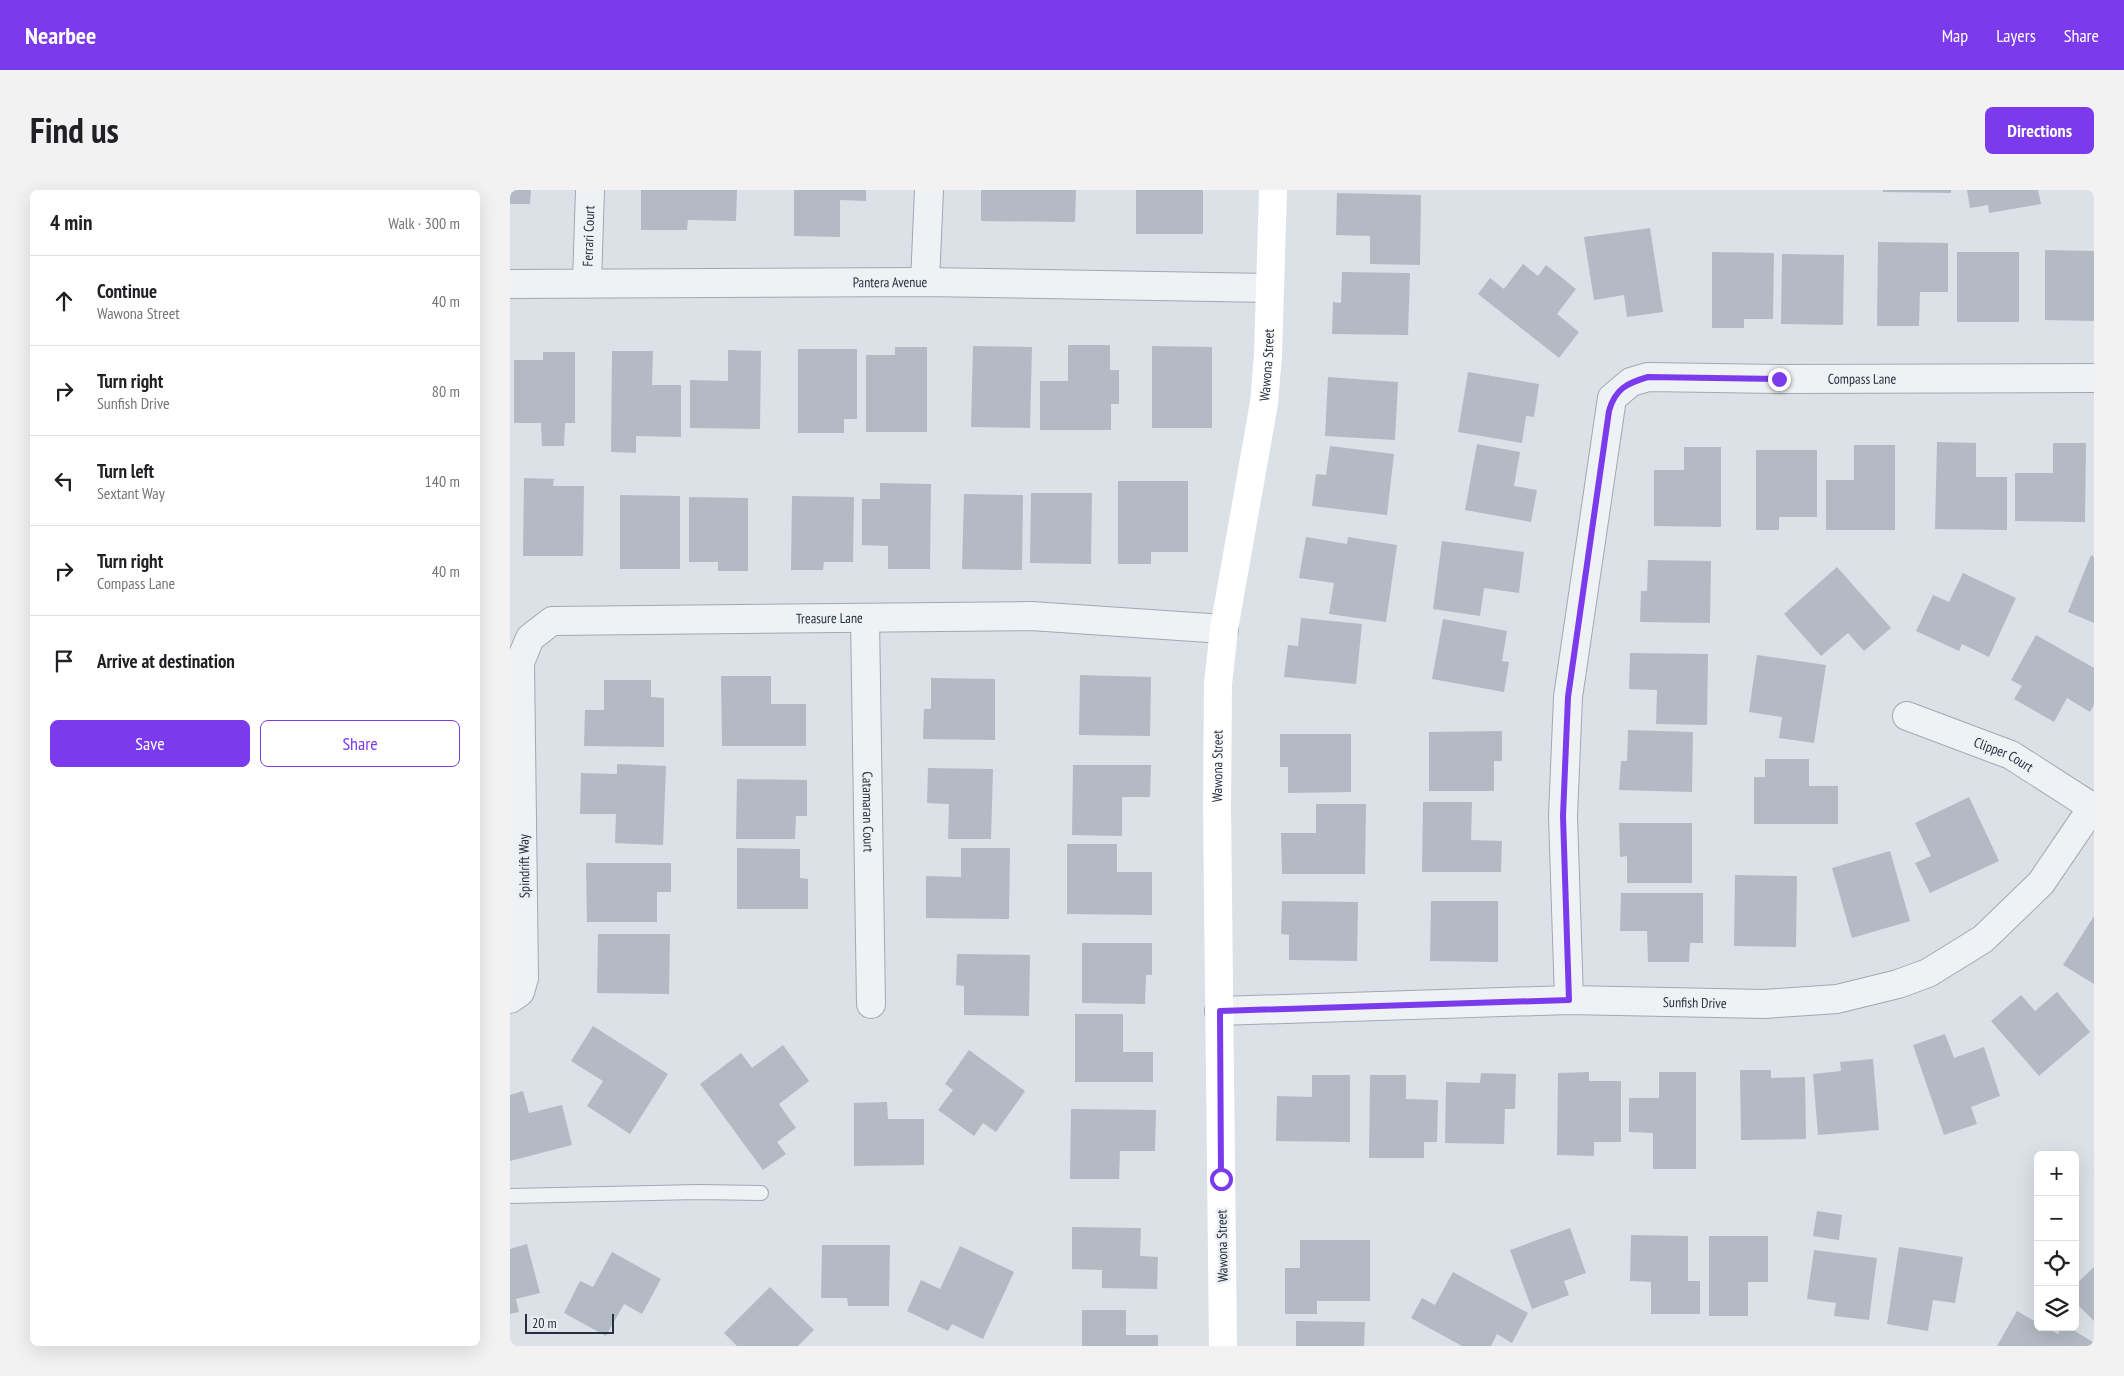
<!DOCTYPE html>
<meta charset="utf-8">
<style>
:root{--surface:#fff;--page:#f2f2f2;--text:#202124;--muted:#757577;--line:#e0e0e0;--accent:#7c3aed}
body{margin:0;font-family:"PT Sans Narrow",sans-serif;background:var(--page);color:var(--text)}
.controls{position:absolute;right:15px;bottom:15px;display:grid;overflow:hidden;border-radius:8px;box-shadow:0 5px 20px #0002}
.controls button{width:45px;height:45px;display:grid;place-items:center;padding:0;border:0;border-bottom:1px solid var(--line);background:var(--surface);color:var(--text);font:25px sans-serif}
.scale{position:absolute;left:15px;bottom:12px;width:89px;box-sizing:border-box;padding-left:5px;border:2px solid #252f3e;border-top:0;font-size:14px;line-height:18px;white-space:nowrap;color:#252f3e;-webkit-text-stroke:4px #ecf0f5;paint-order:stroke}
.stop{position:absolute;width:15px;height:15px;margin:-11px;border:4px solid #7c3aed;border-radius:50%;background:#fff}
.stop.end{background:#7c3aed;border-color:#fff;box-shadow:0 1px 5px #0008}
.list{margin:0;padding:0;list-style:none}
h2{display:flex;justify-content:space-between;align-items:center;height:65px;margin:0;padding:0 20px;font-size:21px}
h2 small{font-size:16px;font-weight:400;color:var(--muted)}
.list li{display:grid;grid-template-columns:32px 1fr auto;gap:15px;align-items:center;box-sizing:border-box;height:90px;padding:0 20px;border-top:1px solid var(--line)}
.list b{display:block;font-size:19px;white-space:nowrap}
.list p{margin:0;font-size:16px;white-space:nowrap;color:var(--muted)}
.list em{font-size:16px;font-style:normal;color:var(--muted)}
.actions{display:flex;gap:10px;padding:15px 20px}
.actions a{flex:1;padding:11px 0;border:1px solid var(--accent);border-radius:8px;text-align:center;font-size:18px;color:var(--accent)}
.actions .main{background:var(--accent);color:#fff}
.icon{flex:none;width:28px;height:28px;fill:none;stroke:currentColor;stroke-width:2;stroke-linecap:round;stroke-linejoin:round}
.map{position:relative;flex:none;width:1584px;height:1156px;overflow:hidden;border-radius:8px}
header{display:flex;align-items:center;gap:30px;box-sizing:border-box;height:70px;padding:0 25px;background:var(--accent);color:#fff}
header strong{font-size:24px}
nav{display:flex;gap:28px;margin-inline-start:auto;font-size:18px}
.intro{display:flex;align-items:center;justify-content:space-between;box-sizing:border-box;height:120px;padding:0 30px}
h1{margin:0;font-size:35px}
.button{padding:12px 22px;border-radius:8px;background:var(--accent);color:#fff;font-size:18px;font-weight:700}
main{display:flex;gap:30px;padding:0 30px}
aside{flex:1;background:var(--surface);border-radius:8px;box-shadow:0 5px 20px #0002}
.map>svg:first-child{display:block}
.building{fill:#b3bac4}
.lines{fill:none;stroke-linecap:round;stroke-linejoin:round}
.lane-casing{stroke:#a1a8b1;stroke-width:16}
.street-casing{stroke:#a1a8b1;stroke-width:30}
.lane{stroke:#eff2f5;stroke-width:14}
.street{stroke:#eff2f5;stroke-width:28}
.secondary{stroke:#fff;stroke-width:28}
.route{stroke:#7c3aed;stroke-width:6}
.labels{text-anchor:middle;stroke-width:5;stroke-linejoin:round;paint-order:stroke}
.street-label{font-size:14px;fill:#252f3e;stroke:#ecf0f5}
</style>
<header>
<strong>Nearbee</strong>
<nav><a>Map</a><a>Layers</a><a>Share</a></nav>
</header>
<div class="intro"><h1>Find us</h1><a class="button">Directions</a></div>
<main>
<aside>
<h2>4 min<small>Walk · 300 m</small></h2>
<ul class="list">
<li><svg class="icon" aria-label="ahead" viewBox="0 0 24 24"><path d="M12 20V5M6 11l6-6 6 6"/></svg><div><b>Continue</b><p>Wawona Street</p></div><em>40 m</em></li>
<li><svg class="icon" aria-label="right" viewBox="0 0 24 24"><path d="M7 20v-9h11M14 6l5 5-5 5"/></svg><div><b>Turn right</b><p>Sunfish Drive</p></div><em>80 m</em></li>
<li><svg class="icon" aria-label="left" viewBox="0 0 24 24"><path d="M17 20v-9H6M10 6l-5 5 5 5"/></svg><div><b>Turn left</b><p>Sextant Way</p></div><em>140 m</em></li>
<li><svg class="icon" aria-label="right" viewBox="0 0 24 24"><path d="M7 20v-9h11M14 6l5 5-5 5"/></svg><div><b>Turn right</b><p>Compass Lane</p></div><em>40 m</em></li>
<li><svg class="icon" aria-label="arrive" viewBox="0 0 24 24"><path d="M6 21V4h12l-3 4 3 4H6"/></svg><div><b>Arrive at destination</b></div></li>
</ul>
<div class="actions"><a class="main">Save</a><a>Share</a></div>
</aside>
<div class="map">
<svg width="1584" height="1156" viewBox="0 0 1584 1156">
<rect width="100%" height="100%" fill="#dce1e7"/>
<g class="building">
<path d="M0,0H21L20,14H0Z"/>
<path d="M131,0H227L226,31L178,30L177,40H131Z"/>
<path d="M284,0H356V11L330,10V47L284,46Z"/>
<path d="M471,0H566L565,32L471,31Z"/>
<rect x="626" y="0" width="67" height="44"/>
<path d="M1373,0H1441V3L1373,2Z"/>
<path d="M1457,0H1528L1531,14L1479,23L1478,15L1460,18Z"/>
<path d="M827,3L911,5L910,75L860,74V46L826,45Z"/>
<path d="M1140,38L1153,122L1117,127L1114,105L1084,110L1074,47Z"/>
<path d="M1368,52L1438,53V102H1410L1409,136H1367Z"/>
<path d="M1535,60L1584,61V131L1535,130Z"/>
<path d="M1202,62L1264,63L1263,129H1234V138H1202Z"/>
<rect x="1447" y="62" width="62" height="70"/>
<path d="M1272,64L1334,65L1333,135L1271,134Z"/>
<path d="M1013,74L1028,86L1036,75L1066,99L1047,124L1069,142L1049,168L968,104L980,88L994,99Z"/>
<path d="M832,82L900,83L898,145L822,144L823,112L831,113Z"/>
<path d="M558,155H600V180H609V214H601V240H530V191H558Z"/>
<path d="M463,156L522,157L520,238L461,237Z"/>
<path d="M642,156L702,157V238H642Z"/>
<path d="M385,157H417V242H356V165H385Z"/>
<path d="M288,159H347V229H334V243H288Z"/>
<path d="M218,160L251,161L250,239L180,238V190L218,191Z"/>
<path d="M102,161H143L142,195H171V247L126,246V263L101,262Z"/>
<path d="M33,162H65V233H55L54,256H32L31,233H4V170H33Z"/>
<path d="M958,182L1029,194L1024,227L1016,226L1012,253L948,242Z"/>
<path d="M818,187L888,192L885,250L815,246Z"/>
<path d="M1427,252L1466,253V287H1497V340L1425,339Z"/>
<path d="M1543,253H1576L1575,332L1505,331V283H1543Z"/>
<path d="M967,254L1010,262L1004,296L1027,300L1021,332L955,320Z"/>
<path d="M1344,255H1385V340H1316V290H1344Z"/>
<path d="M820,256L884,264L877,325L802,316L806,284L816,285Z"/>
<path d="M1174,257H1211V337L1144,336V280H1174Z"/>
<path d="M1246,260H1307V327H1269V340H1246Z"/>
<path d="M14,288L44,289L43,296H74L73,366H13Z"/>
<path d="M608,291H678V362H641V374H608Z"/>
<path d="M370,293L421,294L420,379H378V356L352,355V309H370Z"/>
<path d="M521,303H582L581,374L520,373Z"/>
<path d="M454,304L513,305L512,380L452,379Z"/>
<path d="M110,305L170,306V379H110Z"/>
<path d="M282,306L344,307L343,372H314L313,380H281Z"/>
<path d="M179,307L238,308V381H208V372H179Z"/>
<path d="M796,347L837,354L838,347L887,355L876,432L819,424L824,393L789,388Z"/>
<path d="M932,351L1014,362L1009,403L974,398L970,426L923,419Z"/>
<path d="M1581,365L1584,367V433L1558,422Z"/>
<path d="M1138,370L1201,371L1200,433L1130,432L1131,401H1137Z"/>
<path d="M1327,377L1381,438L1354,461L1338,443L1311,466L1274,424Z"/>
<path d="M1453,383L1506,408L1479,467L1452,454L1449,461L1406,441L1423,405L1439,412Z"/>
<path d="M791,428L852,434L846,494L774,487L778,455L788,456Z"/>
<path d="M933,429L997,441L992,471L999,472L994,502L922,489Z"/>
<path d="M1526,445L1584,478V515L1580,522L1557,508L1544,532L1504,509L1512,496L1501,490Z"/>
<path d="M1120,463L1198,464L1197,535L1146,534L1147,500L1119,499Z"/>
<path d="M1247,465L1316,475L1304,553L1269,548L1272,527L1239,522Z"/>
<path d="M570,485L641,487L640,546L569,545Z"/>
<path d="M211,486H261V514H296V556H212Z"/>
<path d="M421,488L485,489V550L413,549L414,519H421Z"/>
<path d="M94,490H141V507L154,508V557L74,556L75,520H94Z"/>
<path d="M1118,540L1183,542L1182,602L1109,600L1111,571H1117Z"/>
<path d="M992,541V571H984V601H919V542Z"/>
<path d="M770,544H841V602L778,603V577H770Z"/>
<path d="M1255,569H1299V596H1328V634H1244V587H1255Z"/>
<path d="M107,574L156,576L153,655L105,653L106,624H70L71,583L107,584Z"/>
<path d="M563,575H641L640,607H612V646L562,645Z"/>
<path d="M418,578L483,579L481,649H438L439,614L417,613Z"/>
<path d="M227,589L297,590V626H286L285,649H226Z"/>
<path d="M1459,607L1489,671L1420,703L1405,673L1421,666L1405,633Z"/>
<path d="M913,612H962L961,650L992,651L991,682H912Z"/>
<path d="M806,614H856L855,684H772L771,643H806Z"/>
<path d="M1109,633H1182V693H1117V666L1110,667Z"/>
<path d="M557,654H607V682H642V725L557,724Z"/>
<path d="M227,658L290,659V688L298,689V719H227Z"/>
<path d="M451,658H500L499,729L416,728V686L451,687Z"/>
<path d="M1380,661L1400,731L1342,748L1322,678Z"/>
<path d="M76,673H161V702H147V732H77Z"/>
<path d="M1225,685L1287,686L1286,757L1224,756Z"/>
<path d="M1111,703H1193V753H1180L1179,772H1138L1137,741H1110Z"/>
<path d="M772,711L848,712L847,771L779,770V745L771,744Z"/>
<path d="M921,711H988V772L920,771Z"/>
<path d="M1584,726V794L1553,775Z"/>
<path d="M88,744H160L159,804L87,803Z"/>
<path d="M572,753H642V785H636L635,814L572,813Z"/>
<path d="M447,764L520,765L519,826L454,825V796L446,795Z"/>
<path d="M1547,802L1580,842L1529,886L1481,831L1511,805L1525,821Z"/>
<path d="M565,824H613V862H643V892H565Z"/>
<path d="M83,836L158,884L120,944L77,916L93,891L61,871Z"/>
<path d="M1435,844L1444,868L1474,857L1490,906L1461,917L1467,934L1434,945L1403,855Z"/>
<path d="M273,855L299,891L269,914L286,938L267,952L276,964L253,980L190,894L231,863L242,878Z"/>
<path d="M459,860L515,901L486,942L473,933L464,946L428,920L443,900L435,894Z"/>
<path d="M1363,869L1369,940L1308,945L1303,884L1331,881L1330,872Z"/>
<path d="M1230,880H1261V888L1295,887L1296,949L1231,950Z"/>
<path d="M1079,882V891H1111V952H1084V966L1047,965L1048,883Z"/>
<path d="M1149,882H1186V979H1143V943L1119,942V908H1149Z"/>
<path d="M971,883L1006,884L1005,919H995L994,954L935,953L936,892L970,893Z"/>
<path d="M802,885H840V952L766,951L767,906L802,907Z"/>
<path d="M860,885H896V909L928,910L927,952H914V968H859Z"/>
<path d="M13,901L19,923L52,915L62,955L0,971V905Z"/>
<path d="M377,912L378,929H414V975L344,976V913Z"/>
<path d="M561,919L646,920L645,961H610L609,989H560Z"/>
<path d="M1307,1021L1332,1025L1329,1050L1303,1046Z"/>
<path d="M562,1037L631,1038L630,1066L648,1067L647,1099L592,1098V1080L562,1079Z"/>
<path d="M1060,1038L1076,1083L1054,1091L1059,1105L1022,1119L1000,1060Z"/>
<path d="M1121,1045L1178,1046V1091H1190V1124H1141V1092L1120,1091Z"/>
<path d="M1199,1046H1258V1092H1238V1126H1199Z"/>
<path d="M790,1050H860V1111H807V1124H775V1078H790Z"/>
<path d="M17,1054L30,1103L6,1109L9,1122L0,1124V1059Z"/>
<path d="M312,1055H380L379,1116H338L337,1108H311Z"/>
<path d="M450,1056L504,1082L473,1149L442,1134L438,1141L397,1121L411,1090L430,1099Z"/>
<path d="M1389,1057L1453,1067L1445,1113L1423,1110L1418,1141L1377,1134Z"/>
<path d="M1304,1060L1367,1068L1359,1130L1324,1126L1326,1113L1297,1109Z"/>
<path d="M102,1062L151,1089L132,1124L114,1114L96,1146L54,1123L70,1091L83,1097Z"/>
<path d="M1584,1077V1131L1565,1112V1095Z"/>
<path d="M943,1082L1018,1123L1002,1153L987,1144L981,1156H952L901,1128L912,1108L925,1115Z"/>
<path d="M260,1097L304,1140L288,1156H227L214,1143Z"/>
<path d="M572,1120H616V1145H648V1156H572Z"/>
<path d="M1507,1121L1528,1133V1137H1535L1548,1144L1552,1137H1558L1583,1152L1581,1156H1487Z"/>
<path d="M786,1131L855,1132L854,1156H786Z"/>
</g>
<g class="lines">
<g class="lane-casing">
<path id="lane" d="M0,1006L189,1002L251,1003"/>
</g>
<g class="street-casing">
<g id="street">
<path id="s1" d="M77,92L80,0"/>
<path d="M415,92L419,0"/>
<path id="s2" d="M0,94L415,92L759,98"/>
<path id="s3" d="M355,428L361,814"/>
<path id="s4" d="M1397,526L1501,565L1582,617"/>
<path id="s5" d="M0,809L10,802L14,788L10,472L20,448L42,431L521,426L714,439"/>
<path id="s6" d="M1059,810L1053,626L1058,507L1102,208L1121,192L1138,187L1269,189L1584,188"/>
<path id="s7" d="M709,821L1059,810L1254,814L1327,809L1388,794L1418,783L1473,749L1531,693L1584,615"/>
</g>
</g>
<use href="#lane" class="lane"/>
<use href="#street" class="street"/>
<path class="secondary" id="s8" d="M713,1156L707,616L708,494L714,439L754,213L758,165L763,0"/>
</g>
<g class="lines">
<path class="route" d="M711,989L710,821L1059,810L1053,626L1058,507L1099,221C1105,199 1117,193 1138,187L1269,189"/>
</g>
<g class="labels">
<g class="street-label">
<text dy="5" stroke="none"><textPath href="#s1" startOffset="46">Ferrari Court</textPath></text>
<text dy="5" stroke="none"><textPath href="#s2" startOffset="380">Pantera Avenue</textPath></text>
<text dy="5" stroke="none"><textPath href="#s8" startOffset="985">Wawona Street</textPath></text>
<text dy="5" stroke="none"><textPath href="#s6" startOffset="862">Compass Lane</textPath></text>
<text dy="5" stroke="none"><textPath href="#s5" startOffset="674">Treasure Lane</textPath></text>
<text dy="5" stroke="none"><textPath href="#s4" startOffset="104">Clipper Court</textPath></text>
<text dy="5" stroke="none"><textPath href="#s8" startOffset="580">Wawona Street</textPath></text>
<text dy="5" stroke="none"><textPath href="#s3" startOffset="194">Catamaran Court</textPath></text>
<text transform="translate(14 676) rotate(-91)" y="5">Spindrift Way</text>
<text dy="5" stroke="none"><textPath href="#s7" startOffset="476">Sunfish Drive</textPath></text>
<text transform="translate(712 1056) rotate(-91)" y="5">Wawona Street</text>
</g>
</g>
</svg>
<div class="controls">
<button>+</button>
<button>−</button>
<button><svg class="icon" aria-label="locate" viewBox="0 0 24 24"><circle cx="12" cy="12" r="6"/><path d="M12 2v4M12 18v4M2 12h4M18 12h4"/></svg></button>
<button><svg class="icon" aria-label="layers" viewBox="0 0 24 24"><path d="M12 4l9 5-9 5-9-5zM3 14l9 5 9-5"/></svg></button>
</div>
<div class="scale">20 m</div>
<div class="stop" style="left:711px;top:989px"></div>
<div class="stop end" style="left:1269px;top:189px"></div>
</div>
</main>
